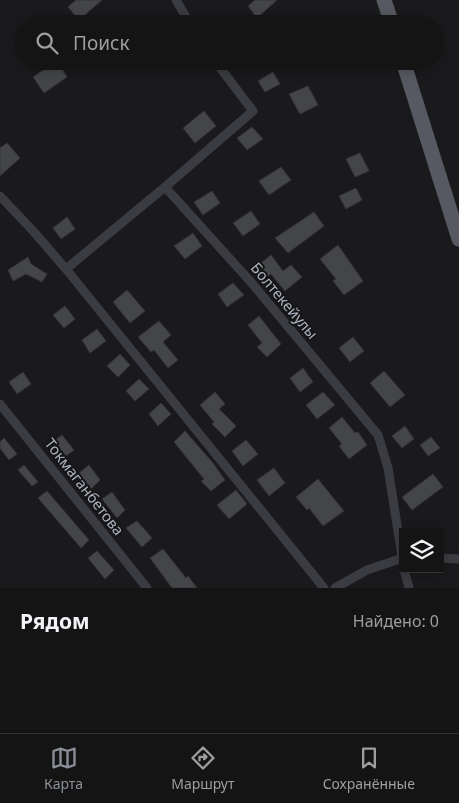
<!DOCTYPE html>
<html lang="ru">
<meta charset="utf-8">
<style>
:root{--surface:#141415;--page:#1d1d1e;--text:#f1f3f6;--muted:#9d9ea0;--line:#333334;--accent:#8c9099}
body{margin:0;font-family:"Noto Sans",sans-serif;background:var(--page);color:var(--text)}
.controls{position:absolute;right:15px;bottom:15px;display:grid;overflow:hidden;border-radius:0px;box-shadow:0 2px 12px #0003}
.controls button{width:45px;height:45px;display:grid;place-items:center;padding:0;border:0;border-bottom:1px solid var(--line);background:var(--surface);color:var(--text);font:25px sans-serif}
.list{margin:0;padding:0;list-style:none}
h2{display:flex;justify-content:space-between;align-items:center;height:65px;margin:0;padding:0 20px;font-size:21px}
h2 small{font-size:16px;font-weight:400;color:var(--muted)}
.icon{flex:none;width:28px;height:28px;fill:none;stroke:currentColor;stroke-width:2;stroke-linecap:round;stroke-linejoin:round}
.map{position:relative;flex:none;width:459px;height:588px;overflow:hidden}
.search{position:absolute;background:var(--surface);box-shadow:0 2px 12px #0003;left:15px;right:15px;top:15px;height:55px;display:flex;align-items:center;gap:12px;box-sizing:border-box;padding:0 18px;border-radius:28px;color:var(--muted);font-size:19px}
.sheet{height:145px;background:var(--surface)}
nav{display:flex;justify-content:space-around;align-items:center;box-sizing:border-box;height:70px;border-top:1px solid var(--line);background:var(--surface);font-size:14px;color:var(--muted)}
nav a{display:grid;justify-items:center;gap:2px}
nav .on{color:var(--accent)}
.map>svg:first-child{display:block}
.building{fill:#444549;stroke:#343438}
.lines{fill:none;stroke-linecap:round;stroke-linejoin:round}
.minor{stroke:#3a3c41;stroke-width:9}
.primary{stroke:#565961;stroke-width:15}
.labels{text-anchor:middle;stroke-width:4;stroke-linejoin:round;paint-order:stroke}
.street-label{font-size:15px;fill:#acb1bc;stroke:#151517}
</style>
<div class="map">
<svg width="459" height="588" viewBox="0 0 459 588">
<rect width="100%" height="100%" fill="#1a1a1c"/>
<g class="building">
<path d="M76,0H102L79,20L68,7Z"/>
<path d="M255,0H277L257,18L248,6Z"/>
<path d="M57,61L67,77L44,93L33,77Z"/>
<path d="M273,72L280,84L265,92L258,81Z"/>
<path d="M308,86L318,105L300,114L289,94Z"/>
<path d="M204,111L216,126L195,143L183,128Z"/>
<path d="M252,127L263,139L247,150L237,138Z"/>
<path d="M7,143L20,158L0,176V148Z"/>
<path d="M360,153L369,171L355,177L346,159Z"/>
<path d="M281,167L291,180L269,195L259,181Z"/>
<path d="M356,188L362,200L346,209L339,196Z"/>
<path d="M212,191L220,203L203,215L194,202Z"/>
<path d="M251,211L260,224L243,236L233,223Z"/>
<path d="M314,212L324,226L288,253L275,238Z"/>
<path d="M67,217L75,229L61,239L53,228Z"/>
<path d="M193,233L202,246L185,259L174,246Z"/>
<path d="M338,245L363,281L344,295L333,281L336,279L320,259Z"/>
<path d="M271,255L283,271L291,265L302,277L285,291L271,274L261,282L252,270Z"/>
<path d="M28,257L31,264L47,274L42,282L26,274L13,281L8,270Z"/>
<path d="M233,283L244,295L227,307L218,294Z"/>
<path d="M127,290L145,311L130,323L113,302Z"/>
<path d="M65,306L75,319L64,328L53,315Z"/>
<path d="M259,316L281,344L267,357L257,347L262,343L248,325Z"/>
<path d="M159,321L171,335L163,342L178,360L168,368L154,350L151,352L138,337Z"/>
<path d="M97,329L106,341L90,353L82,340Z"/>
<path d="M353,337L364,351L350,362L339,348Z"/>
<path d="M120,354L130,365L118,377L107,366Z"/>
<path d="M303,368L313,382L300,392L290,378Z"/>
<path d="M384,371L405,395L390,407L370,383Z"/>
<path d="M23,372L31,384L17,394L9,382Z"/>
<path d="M139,379L149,389L135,401L126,391Z"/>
<path d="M215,392L225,404L219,409L236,426L225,437L212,424L214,422L200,405Z"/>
<path d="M323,392L335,405L317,419L306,405Z"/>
<path d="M161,403L171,414L158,426L149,414Z"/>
<path d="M342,417L355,433L358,432L367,445L349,459L339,446L342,444L329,428Z"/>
<path d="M405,426L414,439L402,448L392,436Z"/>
<path d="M185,431L213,463L225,480L211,491L201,481L204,479L174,442Z"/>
<path d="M62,435L74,450L66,456L54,441Z"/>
<path d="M431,437L440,448L428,456L420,445Z"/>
<path d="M4,438L17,454L9,460L0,448V442Z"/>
<path d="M246,440L258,454L243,466L232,451Z"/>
<path d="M24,465L38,482L32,486L18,470Z"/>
<path d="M89,465L100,480L91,489L79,473Z"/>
<path d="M274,468L285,483L269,496L257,480Z"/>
<path d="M433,474L443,487L412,510L402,497Z"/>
<path d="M318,479L344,511L323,526L309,508L307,510L296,497Z"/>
<path d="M236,490L247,504L229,519L217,505Z"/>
<path d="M47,491L89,540L81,548L38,498Z"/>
<path d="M112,492L125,510L117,518L102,499Z"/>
<path d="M137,521L152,538L142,547L126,528Z"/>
<path d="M163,549L186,578L188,576L197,588H172L150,558Z"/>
<path d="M97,551L114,570L105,579L88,558Z"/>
</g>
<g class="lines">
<g class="minor">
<path d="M176,0L190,24"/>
<path d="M165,187L253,111L215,61"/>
<path d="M0,196L34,232L66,269L165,187L250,281L378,435L388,468L403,563"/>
<path d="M66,269L324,588"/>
<path d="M0,404L147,588"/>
<path d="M440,558L459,559"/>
<path d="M404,569L409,588"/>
<path d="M335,588L367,570L403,558"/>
</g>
<g class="primary">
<path d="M384,0L392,24"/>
<path d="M403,61L459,239"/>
</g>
</g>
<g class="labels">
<g class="street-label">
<text transform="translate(284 301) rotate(50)" y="5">Болтекейулы</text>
<text transform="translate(84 487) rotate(52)" y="5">Токмаганбетова</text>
</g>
</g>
</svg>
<div class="controls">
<button><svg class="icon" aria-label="layers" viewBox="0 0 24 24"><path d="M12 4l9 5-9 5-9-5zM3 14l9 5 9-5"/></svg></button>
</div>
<div class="search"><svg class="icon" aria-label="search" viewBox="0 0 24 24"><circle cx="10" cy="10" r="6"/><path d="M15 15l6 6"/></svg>Поиск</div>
</div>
<section class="sheet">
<h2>Рядом<small>Найдено: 0</small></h2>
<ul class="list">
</ul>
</section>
<nav>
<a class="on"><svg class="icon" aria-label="map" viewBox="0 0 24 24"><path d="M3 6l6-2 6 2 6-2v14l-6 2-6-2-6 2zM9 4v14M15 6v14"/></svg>Карта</a>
<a><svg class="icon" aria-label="directions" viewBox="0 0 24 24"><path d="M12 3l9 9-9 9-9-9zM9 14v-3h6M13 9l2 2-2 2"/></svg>Маршрут</a>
<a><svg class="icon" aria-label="saved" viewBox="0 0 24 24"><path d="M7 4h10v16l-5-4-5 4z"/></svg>Сохранённые</a>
</nav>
